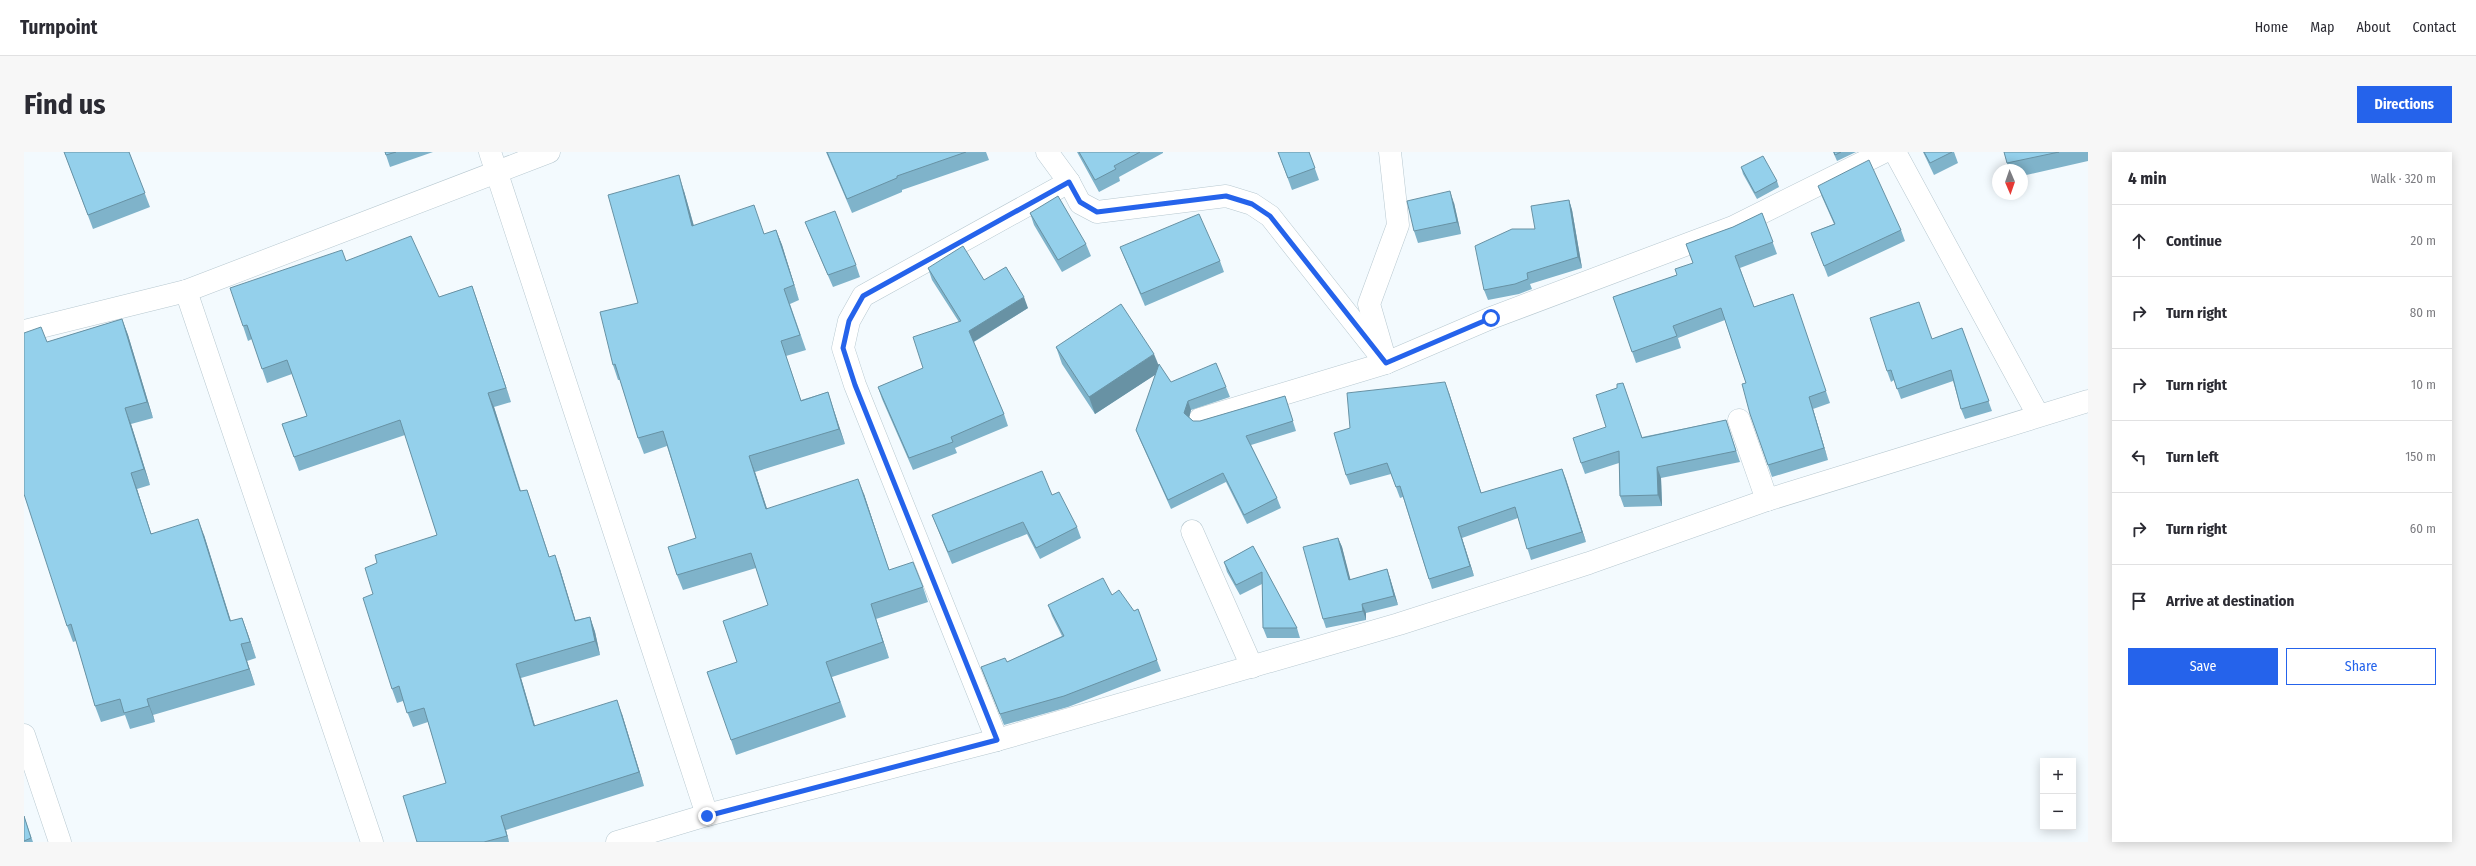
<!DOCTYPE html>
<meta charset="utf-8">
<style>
:root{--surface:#fff;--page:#f7f7f7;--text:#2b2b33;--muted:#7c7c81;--line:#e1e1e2;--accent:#2563eb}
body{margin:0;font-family:"Fira Sans Condensed",sans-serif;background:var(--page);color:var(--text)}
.controls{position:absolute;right:12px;bottom:12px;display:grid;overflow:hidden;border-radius:0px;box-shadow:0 2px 10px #0003}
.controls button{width:36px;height:36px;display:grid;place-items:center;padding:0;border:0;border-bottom:1px solid var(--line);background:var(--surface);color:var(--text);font:20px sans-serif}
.compass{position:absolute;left:1968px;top:12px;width:36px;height:36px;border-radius:50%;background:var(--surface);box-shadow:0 2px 10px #0003;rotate:178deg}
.stop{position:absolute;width:12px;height:12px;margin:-9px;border:3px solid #2563eb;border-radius:50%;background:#fff}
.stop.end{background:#2563eb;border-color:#fff;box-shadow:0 1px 4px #0008}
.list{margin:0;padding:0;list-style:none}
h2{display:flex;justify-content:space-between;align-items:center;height:52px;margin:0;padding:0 16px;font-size:17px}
h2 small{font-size:13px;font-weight:400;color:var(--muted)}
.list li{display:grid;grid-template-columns:26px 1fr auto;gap:12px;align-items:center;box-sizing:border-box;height:72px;padding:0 16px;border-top:1px solid var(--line)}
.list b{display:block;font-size:15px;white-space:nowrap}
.list em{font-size:13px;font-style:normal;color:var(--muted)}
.actions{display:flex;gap:8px;padding:12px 16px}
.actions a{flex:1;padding:9px 0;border:1px solid var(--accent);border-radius:0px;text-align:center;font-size:14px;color:var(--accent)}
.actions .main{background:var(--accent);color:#fff}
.icon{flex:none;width:22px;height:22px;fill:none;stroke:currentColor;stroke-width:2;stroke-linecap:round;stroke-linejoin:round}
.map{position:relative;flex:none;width:2064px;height:690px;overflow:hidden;border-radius:0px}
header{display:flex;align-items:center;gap:24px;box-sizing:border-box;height:56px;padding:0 20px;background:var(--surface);border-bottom:1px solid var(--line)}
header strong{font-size:19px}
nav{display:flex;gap:22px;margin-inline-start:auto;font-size:14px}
.intro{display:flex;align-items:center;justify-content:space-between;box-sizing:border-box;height:96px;padding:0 24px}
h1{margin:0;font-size:28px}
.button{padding:10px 18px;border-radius:0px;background:var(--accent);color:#fff;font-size:14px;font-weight:700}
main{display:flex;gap:24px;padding:0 24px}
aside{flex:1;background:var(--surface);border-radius:0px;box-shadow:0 2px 10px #0003}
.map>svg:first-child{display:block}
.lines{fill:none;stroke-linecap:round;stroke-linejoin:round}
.street-casing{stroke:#b7c8d0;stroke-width:23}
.street{stroke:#fff;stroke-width:22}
.wall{fill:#7fb3ca}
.shaded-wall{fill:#6892a4}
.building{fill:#94d0eb;stroke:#6892a4}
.route{stroke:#2563eb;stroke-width:5}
</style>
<header>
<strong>Turnpoint</strong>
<nav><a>Home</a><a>Map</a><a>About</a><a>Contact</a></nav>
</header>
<div class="intro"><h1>Find us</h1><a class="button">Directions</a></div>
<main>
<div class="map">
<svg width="2064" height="690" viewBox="0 0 2064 690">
<rect width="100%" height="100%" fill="#f3fafe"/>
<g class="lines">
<g class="street-casing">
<g id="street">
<path d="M466,0L683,663"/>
<path d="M1023,0L1045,30L1056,51L1073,60L1202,44L1228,52L1246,64L1362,211"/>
<path d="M1871,0L2014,263"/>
<path d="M162,139L348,690"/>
<path d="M0,179L162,139L525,0"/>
<path d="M1359,200L1345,152L1374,73L1366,0"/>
<path d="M1176,267L1362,211L1467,166L1709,75L1860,0"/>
<path d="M1715,268L1743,348"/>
<path d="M1168,379L1228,515"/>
<path d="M0,583L36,690"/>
<path d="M973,588L831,233L819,196L825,169L839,144L1045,30"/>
<path d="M593,690L683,663L973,588L1375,472L1565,411L1743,348L2064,249"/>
</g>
</g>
<use href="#street" class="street"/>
</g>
<g class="wall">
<path d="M40,0H105L126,55L69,77Z"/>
<path d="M361,0H409L366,15Z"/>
<path d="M802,0H962L965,8L878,38V40L828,61Z"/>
<path d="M1053,0H1139V1L1095,25L1096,29L1075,40Z"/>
<path d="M1254,0H1285L1295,28L1268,38Z"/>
<path d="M1809,0H1832L1813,9Z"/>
<path d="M1899,0H1930L1934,11L1910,23Z"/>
<path d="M1980,0H2064V9L1998,24V18H1985L1983,11Z"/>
<path d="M1717,15L1753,29L1755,35L1733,47L1719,22Z"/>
<path d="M1794,34L1877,78L1881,89L1804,125L1787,81L1810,72L1798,45Z"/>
<path d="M660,39L670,74L741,82L752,78L758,93L775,148L766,152L782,198L762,204L777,248L804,240L821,292L731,320L743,357L840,342L865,418L899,435L904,450L852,467L865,506L808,525L822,565L712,603L707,588L713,510L744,453L732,416L659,438L653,423L672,386L643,294L620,302L614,286L596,228H594L589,213Z"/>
<path d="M1545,48L1548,58L1558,116L1506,132L1508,137L1495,142L1464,148L1460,138L1511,77Z"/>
<path d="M1430,51L1437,82L1394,91L1390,79Z"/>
<path d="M1006,61L1062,92L1067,104L1038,120L1010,73Z"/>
<path d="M1738,61L1753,102L1716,116L1730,155L1769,142L1806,251L1789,257L1804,308L1748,325L1726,262L1722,231L1701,168L1654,186L1657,196L1612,211L1589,145L1653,123L1669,111L1662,92L1709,75Z"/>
<path d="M781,70L832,113L836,125L809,135L786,82Z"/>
<path d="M1096,95L1196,109L1200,120L1121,154L1101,107Z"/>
<path d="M322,109L415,145L448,134L487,250L470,255L497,339L503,338L525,405L536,417L551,468L566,465L571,480L576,503L497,526L511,574L598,562L620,634L482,678L485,690H393L422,631L404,570L389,575L379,549L373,551L368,537L349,442L353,411L413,383L381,283L275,319L258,272L283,264L268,222L243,231L228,187L224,189L219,174Z"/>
<path d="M904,116L960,128L1004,156L950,190L980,262L984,274L931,296L933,301L889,318L858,247L854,235L899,216L935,170L908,128Z"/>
<path d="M98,167L104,183L129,266L107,272L126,333L113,337L127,381L180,383L207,469L218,466L232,506L223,509L231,533L129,563L131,570L106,577L101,563L77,570L71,554L52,489L49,490L43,474L23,190Z"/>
<path d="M1938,176L1968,259L1941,267L1937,257L1929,229L1877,247L1870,228L1867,230L1863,219L1908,187Z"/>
<path d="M1032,195L1135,214L1147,230L1202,235L1206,245L1167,258L1165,265L1169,269H1176L1261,244L1272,279L1227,293L1253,346L1257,356L1223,372L1202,330L1147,357L1116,288L1112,278L1132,222L1071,262L1038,212Z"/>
<path d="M1599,231L1618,285L1702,268L1716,310L1637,326L1638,354L1600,355L1596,344L1595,311L1561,322L1557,311L1582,275L1593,236Z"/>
<path d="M1425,241L1457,341L1538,317L1562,390L1507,408L1494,366L1438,386L1450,424L1408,437L1379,345L1376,346L1367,322L1326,333L1322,323L1326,276Z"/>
<path d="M908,363L1053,375L1057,386L1016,407L1003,382L928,412Z"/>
<path d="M1314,386L1318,395L1326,428L1363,417L1366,426L1374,453L1342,461V468L1302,476L1299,467Z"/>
<path d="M1229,394L1273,476L1276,486H1243L1239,476L1238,432L1216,443L1203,420L1200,410Z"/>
<path d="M1088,443L1110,459L1114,457L1137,519L1044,555L980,573L957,515L983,510L1038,484L1028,464L1024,453Z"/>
<path d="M0,664L9,690H0Z"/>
</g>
<g class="shaded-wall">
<path d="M655,23L660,39L674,89L668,74Z"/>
<path d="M1426,39L1430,51L1437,82L1433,70Z"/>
<path d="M1545,48L1548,58L1558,116L1554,105Z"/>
<path d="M752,78L758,93L775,148L770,133Z"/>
<path d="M448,134L453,148L487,250L482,236Z"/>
<path d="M1000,145L1004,156L949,190L945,179Z"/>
<path d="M98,167L104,183L129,266L123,250Z"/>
<path d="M1130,202L1137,219L1071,262L1065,245Z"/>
<path d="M1421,230L1425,241L1461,352L1457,341Z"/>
<path d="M804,240L809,256L821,292L815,277Z"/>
<path d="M464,241L470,255L501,354L496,339Z"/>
<path d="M1785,245L1789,257L1804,308L1800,296Z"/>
<path d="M1164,249L1167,258L1164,270L1160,261Z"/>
<path d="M101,256L107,272L126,333L120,317Z"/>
<path d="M725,304L731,320L748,372L742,357Z"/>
<path d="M1633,315L1637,326L1638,354L1634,343Z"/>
<path d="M1538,317L1542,327L1562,390L1558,380Z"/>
<path d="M107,321L113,337L132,398L127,382Z"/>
<path d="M834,327L840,342L870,434L865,418Z"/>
<path d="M503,338L508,352L530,419L525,405Z"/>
<path d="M174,367L180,383L212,486L206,469Z"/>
<path d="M1434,375L1438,386L1450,424L1446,414Z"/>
<path d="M1314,386L1318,395L1329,437L1325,428Z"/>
<path d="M531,403L536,417L556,483L551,469Z"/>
<path d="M1363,417L1366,426L1374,453L1370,444Z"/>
<path d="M847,452L865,506L859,490Z"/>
<path d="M1338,452L1342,461V468L1339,459Z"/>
<path d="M566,465L571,480L576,503L571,489Z"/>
<path d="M218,466L224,482L232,506L226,490Z"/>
<path d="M217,492L223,509L231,533L225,517Z"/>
<path d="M492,512L497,526L515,588L510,574Z"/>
<path d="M123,547L129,563L131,570L125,554Z"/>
<path d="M593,548L598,562L620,634L615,620Z"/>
<path d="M477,664L482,678L485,690L483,684Z"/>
</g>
<g class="building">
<path d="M40,0H105L121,41L64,63Z"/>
<path d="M361,0H372L362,3Z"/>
<path d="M803,0H942L873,24V26L823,47Z"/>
<path d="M1055,0H1116L1090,14L1092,17L1071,28Z"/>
<path d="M1254,0H1285L1291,16L1264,26Z"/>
<path d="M1810,0H1817L1811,3Z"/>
<path d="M1900,0H1928L1906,11Z"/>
<path d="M1980,0H2035L1983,11Z"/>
<path d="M1739,4L1753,29L1731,41L1717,15Z"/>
<path d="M1845,8L1877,78L1800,114L1787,81L1811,72L1794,34Z"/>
<path d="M655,23L668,74L730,53L740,82L752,78L770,133L760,137L776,183L757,189L777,249L804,240L815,277L725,304L742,357L834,327L865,418L889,410L899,435L847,452L859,490L802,510L816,550L707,588L683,520L713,510L699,469L744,453L727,401L653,423L644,395L672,386L639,279L614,286L591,212L589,213L576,160L614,151L584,43Z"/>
<path d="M1426,39L1433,70L1390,79L1383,49Z"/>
<path d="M1034,44L1062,92L1034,108L1006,61Z"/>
<path d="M1545,48L1554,105L1503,121L1504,127L1491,132L1460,138L1451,94L1488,77H1511L1507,54Z"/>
<path d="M811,59L832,113L804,123L781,70Z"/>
<path d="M1738,61L1749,90L1711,104L1730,155L1769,142L1802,239L1785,245L1800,296L1744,313L1726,262L1718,232L1722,231L1697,156L1649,174L1653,184L1608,200L1589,145L1653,123L1651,117L1669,111L1662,92L1709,75Z"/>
<path d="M1175,62L1196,109L1117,142L1096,95Z"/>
<path d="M387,84L415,145L448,134L482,236L464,241L496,339L503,338L525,405L531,403L551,469L566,465L571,489L492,512L510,574L593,548L615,620L477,664L483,684L460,690H393L379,644L422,631L400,556L383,561L375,534L368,537L339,446L349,442L341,416L353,411L351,403L413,383L376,268L270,305L258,272L283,264L263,208L238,217L223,173L219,174L206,136L318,98L322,109Z"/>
<path d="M939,94L960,128L982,115L1000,145L945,179L980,262L927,285L929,290L885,306L854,235L899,216L889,185L937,169L904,116Z"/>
<path d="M1895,150L1908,187L1938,176L1965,249L1937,257L1927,218L1873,237L1867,218L1863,219L1846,166Z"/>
<path d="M1097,152L1130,202L1065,245L1032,195Z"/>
<path d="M98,167L123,250L101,256L120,317L107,321L127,382L174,367L206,469L218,466L226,490L217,492L225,517L123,547L125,554L100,561L96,547L71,554L47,472L43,474L0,342V181L17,175L23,190Z"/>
<path d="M1192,211L1202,235L1164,249L1160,261L1169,269H1176L1261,244L1269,269L1222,284L1253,346L1220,363L1199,321L1144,348L1112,278L1135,212L1147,230Z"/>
<path d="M1421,230L1457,341L1538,317L1558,380L1503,397L1491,355L1434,375L1446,414L1405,427L1376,334L1372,335L1363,311L1322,323L1310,281L1326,276L1323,241Z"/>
<path d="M1599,231L1618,286L1702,268L1712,299L1633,315L1634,343L1596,344L1595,299L1557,311L1549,286L1582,275L1572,243L1593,236V232Z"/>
<path d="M1018,319L1028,343L1035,340L1053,375L1012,396L999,370L924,400L908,363Z"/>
<path d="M1314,386L1325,428L1363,417L1370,444L1338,452L1339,459L1299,467L1279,395Z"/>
<path d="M1229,394L1273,476H1239L1238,420L1212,433L1200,410Z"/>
<path d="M1079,426L1088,443L1095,438L1110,459L1114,457L1133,508L1040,544L976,562L957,515L981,506L983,510L1040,484L1024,453Z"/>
<path d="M0,664L7,686L0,689Z"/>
</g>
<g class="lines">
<path class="route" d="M683,664L973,588L831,233L819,196L825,169L839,144L1045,30L1056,50L1073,60L1202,44L1228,52L1246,64L1362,211L1467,166"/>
</g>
</svg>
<div class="controls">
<button>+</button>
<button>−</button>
</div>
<svg class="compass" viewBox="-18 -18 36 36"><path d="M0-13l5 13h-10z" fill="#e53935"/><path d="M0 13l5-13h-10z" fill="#7c7c81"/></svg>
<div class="stop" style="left:1467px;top:166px"></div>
<div class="stop end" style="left:683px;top:664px"></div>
</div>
<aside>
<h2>4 min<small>Walk · 320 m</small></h2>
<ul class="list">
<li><svg class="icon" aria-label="ahead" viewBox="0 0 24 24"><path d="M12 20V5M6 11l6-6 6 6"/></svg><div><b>Continue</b></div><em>20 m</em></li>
<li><svg class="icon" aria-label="right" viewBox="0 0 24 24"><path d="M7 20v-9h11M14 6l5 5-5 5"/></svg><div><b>Turn right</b></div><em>80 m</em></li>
<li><svg class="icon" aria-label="right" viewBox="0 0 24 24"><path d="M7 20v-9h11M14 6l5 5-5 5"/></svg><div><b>Turn right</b></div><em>10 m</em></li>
<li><svg class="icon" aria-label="left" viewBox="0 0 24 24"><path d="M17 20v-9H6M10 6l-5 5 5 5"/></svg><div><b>Turn left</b></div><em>150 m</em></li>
<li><svg class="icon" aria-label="right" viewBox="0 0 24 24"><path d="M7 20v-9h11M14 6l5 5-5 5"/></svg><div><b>Turn right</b></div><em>60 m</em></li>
<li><svg class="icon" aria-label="arrive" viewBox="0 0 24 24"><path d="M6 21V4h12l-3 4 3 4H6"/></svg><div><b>Arrive at destination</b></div></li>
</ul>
<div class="actions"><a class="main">Save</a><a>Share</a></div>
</aside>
</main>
